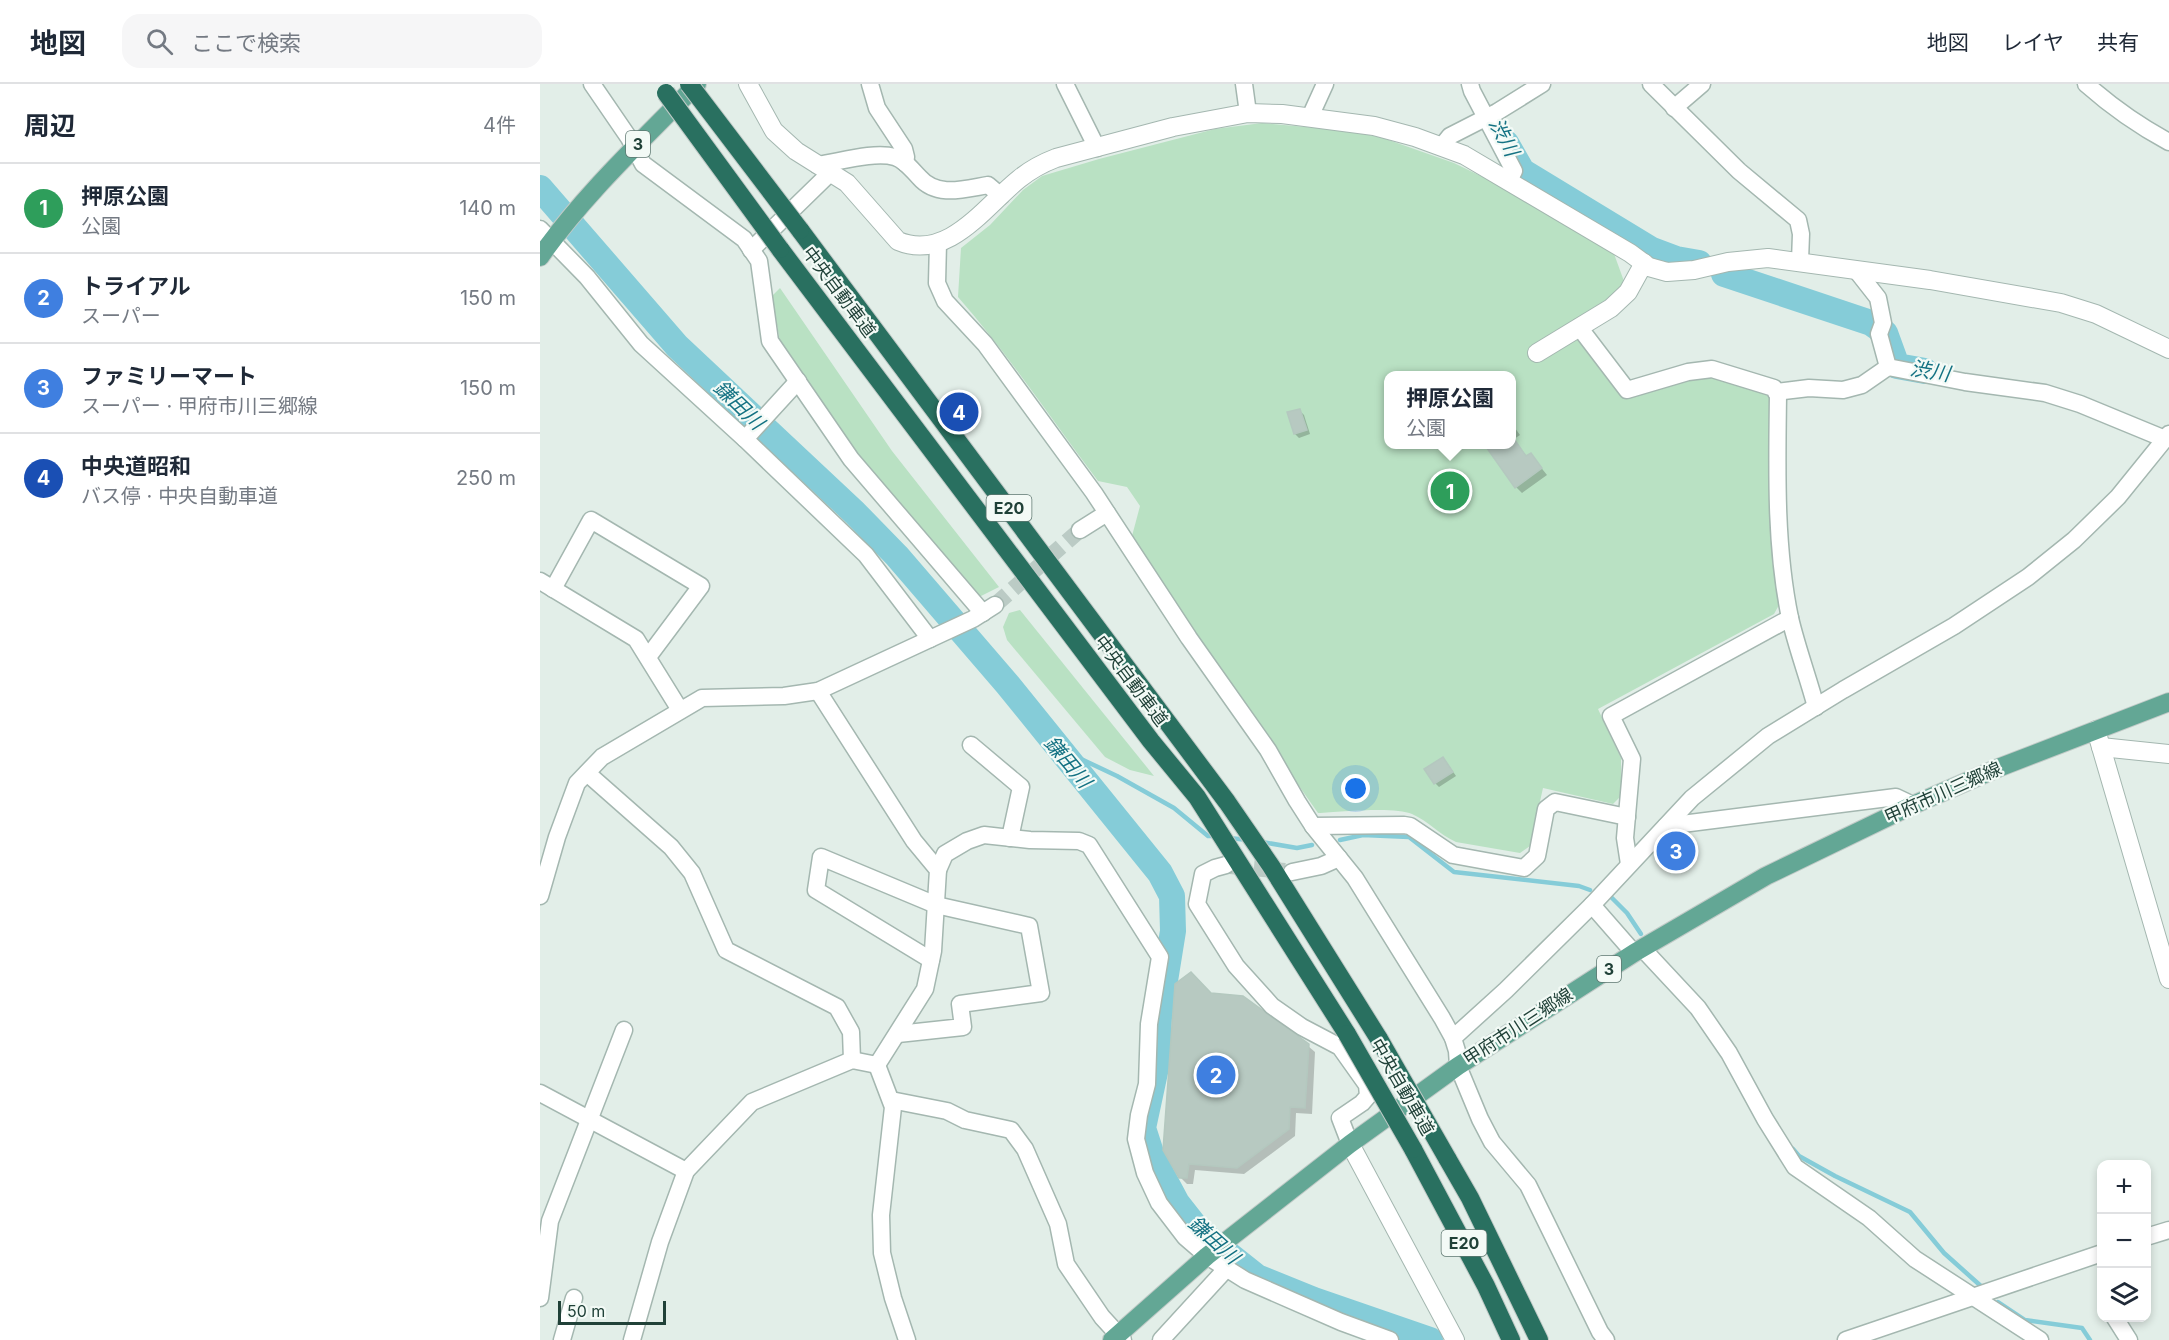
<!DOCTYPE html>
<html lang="ja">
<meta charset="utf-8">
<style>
:root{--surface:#fff;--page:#f6f6f7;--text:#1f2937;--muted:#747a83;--line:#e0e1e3;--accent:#0f766e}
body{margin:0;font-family:Inter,"Noto Sans JP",sans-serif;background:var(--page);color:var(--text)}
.controls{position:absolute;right:18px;bottom:18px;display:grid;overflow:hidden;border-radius:12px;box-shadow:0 3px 9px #0003}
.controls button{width:54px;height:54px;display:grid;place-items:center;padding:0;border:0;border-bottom:2px solid var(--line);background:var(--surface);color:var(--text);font:30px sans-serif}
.scale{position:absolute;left:18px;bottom:15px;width:108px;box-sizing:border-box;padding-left:6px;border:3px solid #204138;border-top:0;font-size:16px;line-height:21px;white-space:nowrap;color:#204138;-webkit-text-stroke:4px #f3faf6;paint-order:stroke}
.you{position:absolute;left:816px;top:705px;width:21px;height:21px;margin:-15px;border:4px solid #fff;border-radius:50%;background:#1a73e8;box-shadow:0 0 0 9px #1a73e833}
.badge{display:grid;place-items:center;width:39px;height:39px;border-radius:50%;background:var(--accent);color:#fff;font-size:20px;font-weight:700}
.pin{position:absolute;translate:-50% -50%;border:3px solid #fff;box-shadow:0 2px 6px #0006}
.popup{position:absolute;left:844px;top:287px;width:132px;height:78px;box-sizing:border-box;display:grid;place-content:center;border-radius:12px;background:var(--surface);filter:drop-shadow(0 2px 4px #0005);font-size:20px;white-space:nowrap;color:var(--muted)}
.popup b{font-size:22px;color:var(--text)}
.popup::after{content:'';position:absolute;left:50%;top:100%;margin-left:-12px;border:12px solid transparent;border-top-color:var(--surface)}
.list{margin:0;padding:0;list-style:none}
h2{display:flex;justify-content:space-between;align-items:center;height:78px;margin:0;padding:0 24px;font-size:26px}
h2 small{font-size:20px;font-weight:400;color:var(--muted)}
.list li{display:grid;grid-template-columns:39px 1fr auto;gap:18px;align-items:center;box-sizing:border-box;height:90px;padding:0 24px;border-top:2px solid var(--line)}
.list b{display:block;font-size:22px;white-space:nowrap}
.list p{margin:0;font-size:20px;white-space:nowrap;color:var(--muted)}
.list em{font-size:20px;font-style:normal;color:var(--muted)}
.icon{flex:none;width:33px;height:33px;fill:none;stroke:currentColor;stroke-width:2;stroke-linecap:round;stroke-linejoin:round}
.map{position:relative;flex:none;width:1629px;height:1256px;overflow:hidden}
header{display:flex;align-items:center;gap:36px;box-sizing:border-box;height:84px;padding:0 30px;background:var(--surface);border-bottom:2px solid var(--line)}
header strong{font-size:28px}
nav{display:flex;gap:33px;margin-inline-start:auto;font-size:21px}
.search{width:420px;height:54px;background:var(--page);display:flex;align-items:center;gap:15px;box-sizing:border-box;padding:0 21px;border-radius:18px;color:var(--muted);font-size:22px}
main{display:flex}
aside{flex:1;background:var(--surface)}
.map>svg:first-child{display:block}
.green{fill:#b9e1c3;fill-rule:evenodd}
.shadow{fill:#0003}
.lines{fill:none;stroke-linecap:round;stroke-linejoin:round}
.stream{stroke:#85ccd8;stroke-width:4.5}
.river{stroke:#85ccd8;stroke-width:26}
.building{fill:#b7c9c1;stroke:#b4c8bf;stroke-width:1.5}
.minor-tunnel{stroke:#bbcbc5;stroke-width:16;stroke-dasharray:16 8;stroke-linecap:butt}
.minor-casing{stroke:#a4b7b0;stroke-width:19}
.tertiary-casing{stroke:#a4b7b0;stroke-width:20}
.primary-casing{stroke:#c1cac7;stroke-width:20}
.motorway-casing{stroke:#c1cac7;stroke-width:20}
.minor{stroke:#fff;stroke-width:16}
.tertiary{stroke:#fff;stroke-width:18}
.primary{stroke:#63a795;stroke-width:18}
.motorway{stroke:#297060;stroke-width:18}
.motorway-bridge-casing{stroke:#c1cac7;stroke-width:20;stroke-linecap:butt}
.motorway-bridge{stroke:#297060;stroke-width:18}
.labels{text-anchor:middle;stroke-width:4.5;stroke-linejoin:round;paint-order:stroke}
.shield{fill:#f3faf6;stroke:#5f7871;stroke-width:1.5}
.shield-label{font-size:16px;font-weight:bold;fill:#204138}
.street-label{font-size:18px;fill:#204138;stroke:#f3faf6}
.water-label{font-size:20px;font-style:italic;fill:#147283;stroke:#f3faf6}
</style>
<header>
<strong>地図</strong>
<div class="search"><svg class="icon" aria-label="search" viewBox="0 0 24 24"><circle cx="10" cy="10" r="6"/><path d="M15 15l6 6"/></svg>ここで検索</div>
<nav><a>地図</a><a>レイヤ</a><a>共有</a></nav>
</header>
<main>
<aside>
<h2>周辺<small>4件</small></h2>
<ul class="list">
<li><span class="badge" style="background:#2e9e5b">1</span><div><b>押原公園</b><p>公園</p></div><em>140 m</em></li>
<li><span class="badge" style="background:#3f7fe0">2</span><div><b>トライアル</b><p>スーパー</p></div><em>150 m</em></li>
<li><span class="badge" style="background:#3f7fe0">3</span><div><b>ファミリーマート</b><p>スーパー · 甲府市川三郷線</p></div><em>150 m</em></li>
<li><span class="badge" style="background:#1a4fb4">4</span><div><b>中央道昭和</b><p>バス停 · 中央自動車道</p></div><em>250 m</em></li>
</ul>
</aside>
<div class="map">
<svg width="1629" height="1256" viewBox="0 0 1629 1256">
<rect width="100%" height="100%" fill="#e2eee8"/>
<g class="green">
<path d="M722,39L810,47L843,54L914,79L951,97L1073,167L1085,200L1075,217L1029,241L1084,311L1174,288L1224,307L1230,316V411L1237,471L1239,521L1234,530L1058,625L1081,674V712L1073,720L1003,704L990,762L980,769L916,758C900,751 888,737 872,730C855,722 799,728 778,729L745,682L734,660L663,561L592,452L600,422L587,403L558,397C511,335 469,271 418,213L421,164L450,141L483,106L502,92L559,75L675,45ZM848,292H972V360H848Z"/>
<path d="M240,204L352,367L459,503L437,514L342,406L240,258L232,212Z"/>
<path d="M480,526L614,692L590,686L565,673L467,556L463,543L469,529Z"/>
</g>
<g class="shadow">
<path d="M760,327L764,331L770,350L759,354L755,350Z"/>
<path d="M972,340L980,351L974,355L987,373L991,371L1007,391L982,409L976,403Z"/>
<path d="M907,679L916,692L899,703L895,699Z"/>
<path d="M670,910L768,962L775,968L772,1030L756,1029L755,1052L704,1090L655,1086L653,1100H647L640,1093Z"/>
</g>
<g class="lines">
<g class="stream">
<path d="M522,666L577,692L634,724L668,752H675"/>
<path d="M689,754L708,756"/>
<path d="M800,756L823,751L869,753L914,788L1039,802L1050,806"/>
<path d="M722,758L757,764L772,761"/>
<path d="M1071,813L1087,829L1101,850"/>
<path d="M1253,1065L1259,1072L1295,1092L1370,1128L1404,1169L1442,1203"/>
<path d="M1458,1218L1485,1236L1542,1244L1550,1256"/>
</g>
<g class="river">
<path d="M966,59L982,87L1112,166L1136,175L1159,179"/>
<path d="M0,104L137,262L315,429L357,472L468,601L620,789L632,812L633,847L619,934L617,979L603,1044L612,1072L637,1119L659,1147L717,1193L774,1216L890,1256"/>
<path d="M1184,190L1331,239L1345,249L1357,282L1385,287"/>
</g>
</g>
<g class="building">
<path d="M760,325L767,346L754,350L747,328Z"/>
<path d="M972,352L986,372L991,369L1002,384L975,404L944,360H972Z"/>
<path d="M903,673L913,688L894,700L884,685Z"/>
<path d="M651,888L671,909L703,912L769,960L765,1024L750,1023L749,1045L697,1084L649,1080L647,1094H639L623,1066L635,900Z"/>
</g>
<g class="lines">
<g class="minor-tunnel">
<path d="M455,521L540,446"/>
<path d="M690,782L745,787"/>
</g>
<g class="minor-casing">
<g id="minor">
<path d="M52,0L89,54L103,80L204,155L219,177L230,257L311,375L443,529"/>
<path d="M330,0L337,24L364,65L366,73L365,79"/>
<path d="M525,0L557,64"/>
<path d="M704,0L708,29"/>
<path d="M930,0L932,7L974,87L969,97"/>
<path d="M1111,0L1199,87L1258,136L1261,150L1260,177"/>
<path d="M1546,0C1572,23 1599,42 1629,58"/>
<path d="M1134,24L1162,0"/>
<path d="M770,33L785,0"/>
<path d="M902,62L910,52L957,28L1002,0"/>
<path d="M277,81C299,78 334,67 355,73C365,76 372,86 379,93C397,114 424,105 448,101L461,112"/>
<path d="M0,145L47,193L101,260L205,355L326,471L390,555"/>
<path d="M398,159L397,199L405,217L445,260L554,409L649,554L728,666L757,717L773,742L815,794L902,934L913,954L917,967L918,982L940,1035L952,1058L988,1101L1060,1248L1066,1256"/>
<path d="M211,166L290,89"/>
<path d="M1316,186L1338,214L1343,239L1339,250L1348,283L1425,298L1505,309L1540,320L1625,355L1629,354"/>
<path d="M1039,243L1087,306L1148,288L1172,285L1234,304L1238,312C1237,385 1235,462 1250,534C1257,564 1268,593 1276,623"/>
<path d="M1236,308L1269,304L1303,306L1322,301L1348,283"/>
<path d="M205,355L258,297"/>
<path d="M540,446L567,429"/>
<path d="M0,497L96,555L140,626"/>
<path d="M13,505L51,436L161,502L108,573"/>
<path d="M278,607L374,757L398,786L393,867L385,905L337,981L353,1023L341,1131L342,1169L353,1214L367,1256"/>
<path d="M431,661L481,703L470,754"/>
<path d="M47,689L131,763L152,789L186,866L297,923L311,948L312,976"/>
<path d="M773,742L864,741L870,742L913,771L984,784L997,772L1006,725L1015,718L1087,733"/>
<path d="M1126,742L1356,713L1373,721"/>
<path d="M1089,780L1085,754L1092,675L1071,632L1250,534"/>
<path d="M686,781L675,784L663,790L657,820L696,882L732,922L762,943L800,963L827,1001L828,1012L822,1019L800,1034L810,1060"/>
<path d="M398,786L405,770L427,757L444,751L490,756L539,757L549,761L620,873L609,940L607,1000L599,1031L596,1055L605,1089L619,1119L645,1153L667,1172L705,1196L801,1238L850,1256"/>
<path d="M752,788L781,782L799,774"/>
<path d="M0,812L17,753L37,699L62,673L162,614L244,612L278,607L433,535L455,521"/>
<path d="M1052,821L1094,869"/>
<path d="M1102,864L1158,924L1189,969L1225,1035L1255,1083L1329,1134L1375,1175L1500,1256"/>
<path d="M358,950L423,943L420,920L501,909L489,842L396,821L281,773L276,806L391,876"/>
<path d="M913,954L966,906L1052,821L1152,714L1228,652L1303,606L1414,542L1488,493L1534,456L1578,413L1629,350"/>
<path d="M0,1009L146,1087"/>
<path d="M351,1016L407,1027L425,1036L471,1046L485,1065L518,1140L526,1180L562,1233L583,1256"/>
<path d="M1606,1153L1629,1146"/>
<path d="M0,1214L10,1137L84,946"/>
<path d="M1575,1234L1589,1256"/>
<path d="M22,1256L34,1214"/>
<path d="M92,1256L120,1158L146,1087L212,1018L312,976L337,981"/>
<path d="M621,1256L686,1185"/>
<path d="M1306,1256L1562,1169"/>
</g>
</g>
<g class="tertiary-casing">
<g id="tertiary">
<path d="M208,0L234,47L256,67L307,99L358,157C408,178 445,122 479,95C490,86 503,79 516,74L633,43L708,29L742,30L834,42L875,53L924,71L1090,169L1109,183L1127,188L1154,186L1188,178L1228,174L1390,196L1521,219L1556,230L1629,265"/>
<path d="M997,269L1071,224L1088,208L1104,179"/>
<path d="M1556,646L1629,895"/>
<path d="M1561,663L1629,670"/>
<path d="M810,1060L915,1256"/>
</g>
</g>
<g class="primary-casing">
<g id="primary">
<path d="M0,173C45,109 103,56 157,0"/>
<path d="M572,1256L667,1172L810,1060L918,982L1094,869L1226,792L1373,721L1458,684L1629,618"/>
</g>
</g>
<g class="motorway-casing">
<g id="motorway">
<path d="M260,146L687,718L731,782L839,955"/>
<path d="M240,165L611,657L657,713L807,950"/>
<path d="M873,1065L946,1202L971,1256"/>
<path d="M907,1074L930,1114L999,1256"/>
</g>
</g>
<use href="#minor" class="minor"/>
<use href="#tertiary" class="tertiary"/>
<use href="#primary" class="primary"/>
<use href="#motorway" class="motorway"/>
<g class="motorway-bridge-casing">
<g id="motorway-bridge">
<path d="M149,0L260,146"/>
<path d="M126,9L240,165"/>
<path d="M807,950L873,1065"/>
<path d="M839,955L907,1074"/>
</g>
</g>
<use href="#motorway-bridge" class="motorway-bridge"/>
</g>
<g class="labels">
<g class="shield">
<rect x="86" y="47" width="24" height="26" rx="4.5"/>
<rect x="446.5" y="411" width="45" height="26" rx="4.5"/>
<rect x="1057" y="872" width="24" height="26" rx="4.5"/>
<rect x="901.5" y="1146" width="45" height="26" rx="4.5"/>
</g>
<g class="shield-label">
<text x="98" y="66">3</text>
<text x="469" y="430">E20</text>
<text x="1069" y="891">3</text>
<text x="924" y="1165">E20</text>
</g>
<g class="street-label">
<text transform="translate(299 208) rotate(53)" y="6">中央自動車道</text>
<text transform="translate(591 597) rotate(53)" y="6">中央自動車道</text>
<text transform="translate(1403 709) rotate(-24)" y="6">甲府市川三郷線</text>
<text transform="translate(978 943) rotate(-33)" y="6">甲府市川三郷線</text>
<text transform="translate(862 1003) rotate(60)" y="6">中央自動車道</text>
</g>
<g class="water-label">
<text transform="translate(964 53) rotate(62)" y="7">渋川</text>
<text transform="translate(1390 287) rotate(9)" y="7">渋川</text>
<text transform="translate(199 321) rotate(44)" y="7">鎌田川</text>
<text transform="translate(528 678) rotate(50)" y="7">鎌田川</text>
<text transform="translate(674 1156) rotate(42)" y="7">鎌田川</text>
</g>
</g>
</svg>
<div class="controls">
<button>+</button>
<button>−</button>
<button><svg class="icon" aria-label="layers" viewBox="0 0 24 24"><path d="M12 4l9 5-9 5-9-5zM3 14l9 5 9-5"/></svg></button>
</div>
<div class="scale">50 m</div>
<div class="you"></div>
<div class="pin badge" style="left:910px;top:407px;background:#2e9e5b">1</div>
<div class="popup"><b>押原公園</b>公園</div>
<div class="pin badge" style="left:676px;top:991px;background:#3f7fe0">2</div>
<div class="pin badge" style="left:1136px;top:767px;background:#3f7fe0">3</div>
<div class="pin badge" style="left:419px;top:328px;background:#1a4fb4">4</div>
</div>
</main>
